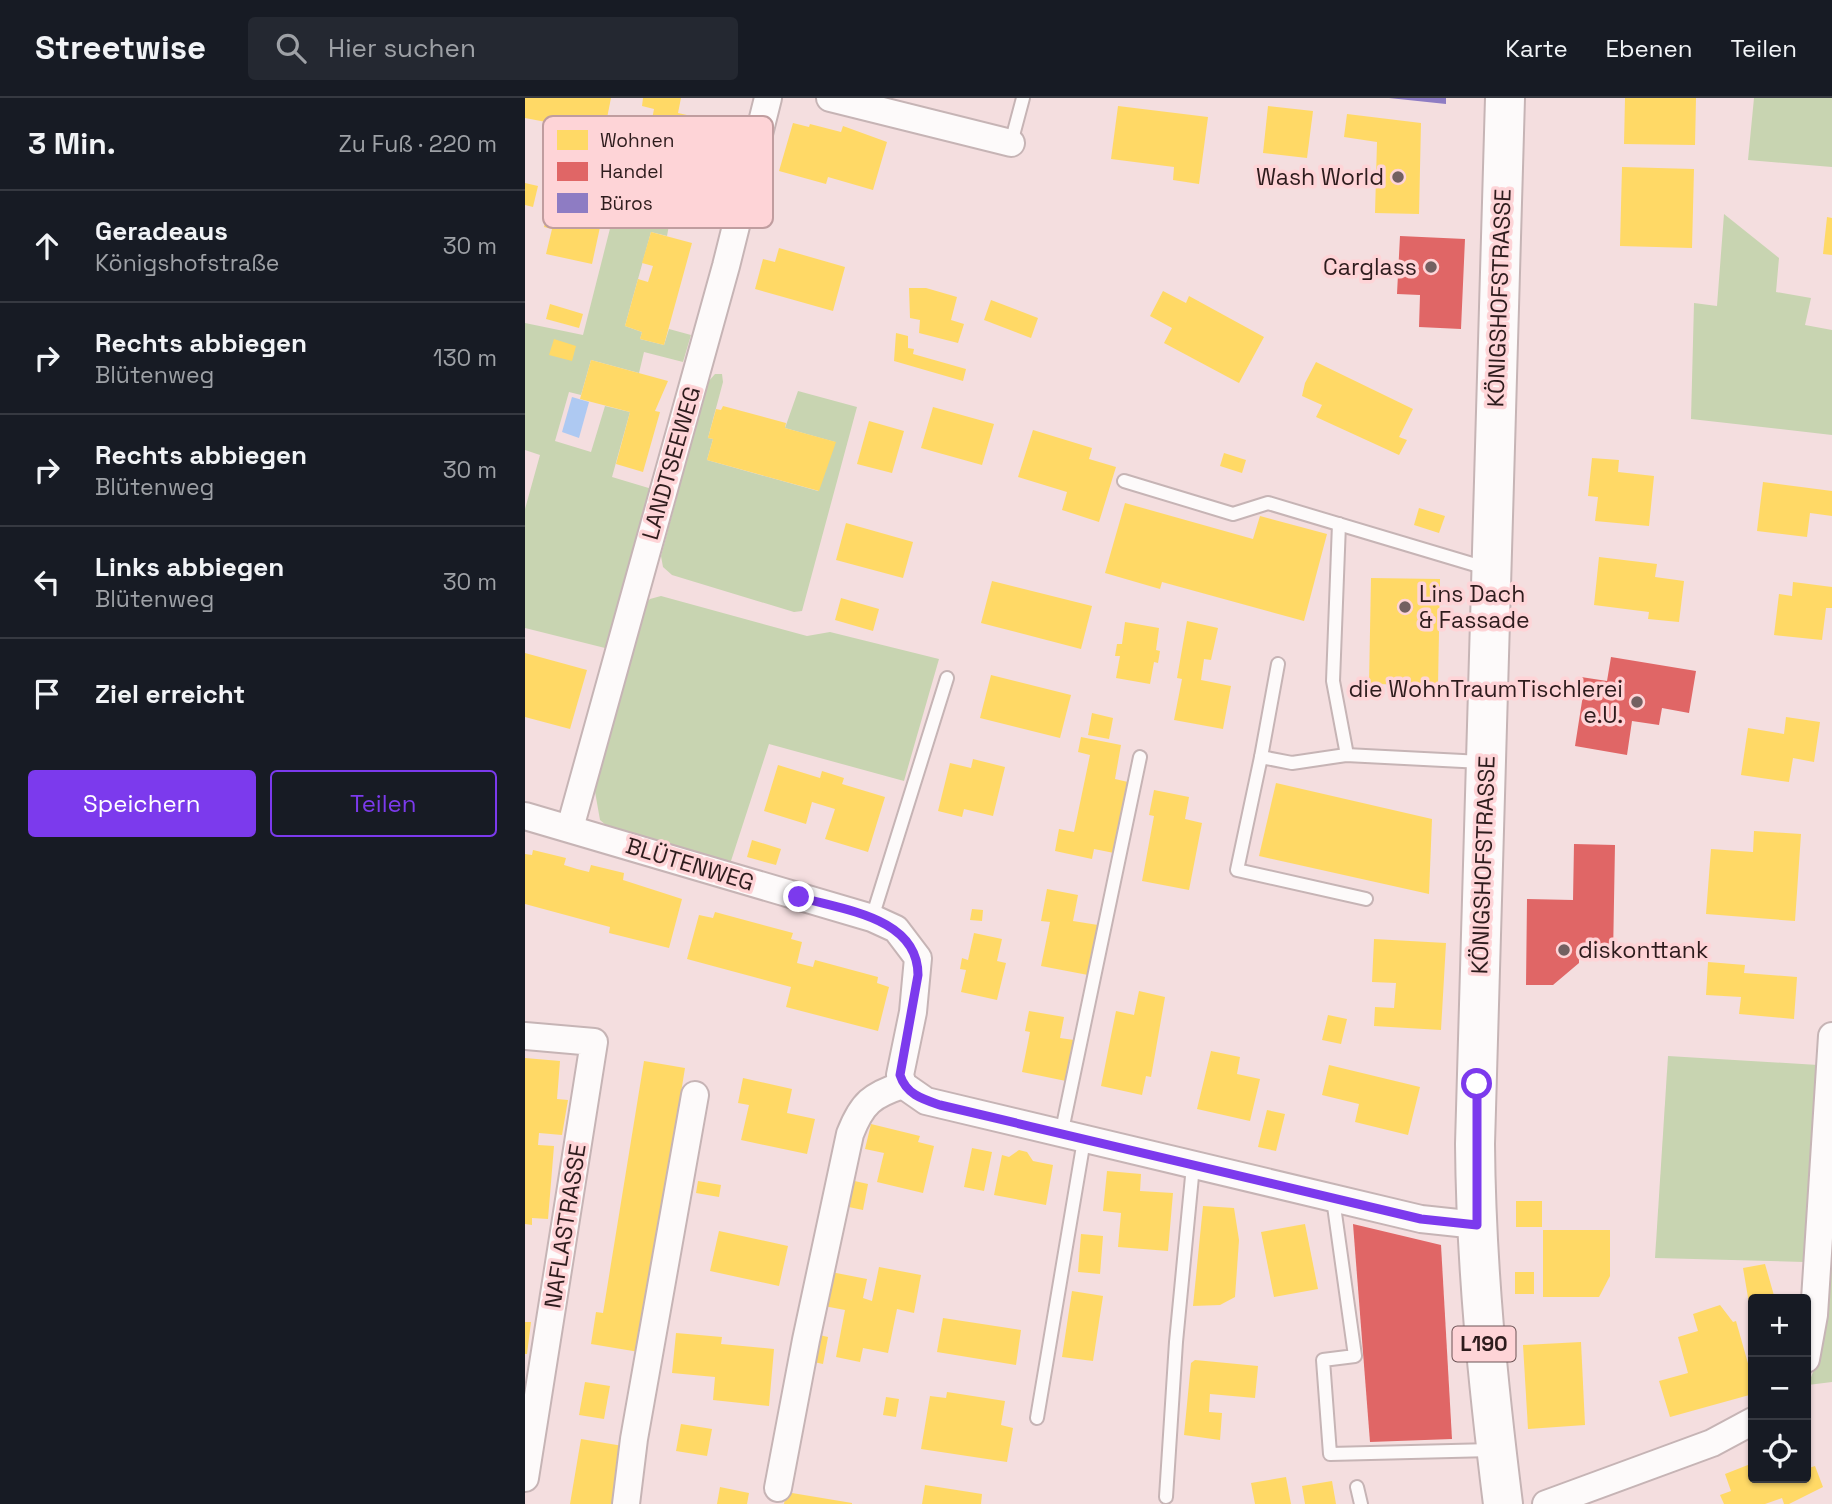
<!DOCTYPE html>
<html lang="de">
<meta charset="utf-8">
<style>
:root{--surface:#171b24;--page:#242831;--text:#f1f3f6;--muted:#9ea1a6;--line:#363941;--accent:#7c3aed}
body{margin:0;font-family:"Space Grotesk",sans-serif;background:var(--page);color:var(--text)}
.controls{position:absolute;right:21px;bottom:21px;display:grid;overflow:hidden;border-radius:7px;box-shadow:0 2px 5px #0004}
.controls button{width:63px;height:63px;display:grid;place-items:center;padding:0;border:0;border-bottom:2px solid var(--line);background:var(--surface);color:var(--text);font:35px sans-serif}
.stop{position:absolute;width:21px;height:21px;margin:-16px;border:5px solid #7c3aed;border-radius:50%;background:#fff}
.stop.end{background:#7c3aed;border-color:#fff;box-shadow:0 2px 7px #0008}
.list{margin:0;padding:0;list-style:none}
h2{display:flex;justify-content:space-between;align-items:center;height:91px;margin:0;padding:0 28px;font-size:30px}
h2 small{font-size:23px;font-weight:400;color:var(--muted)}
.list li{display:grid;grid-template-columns:46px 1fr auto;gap:21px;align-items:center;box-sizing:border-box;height:112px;padding:0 28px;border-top:2px solid var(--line)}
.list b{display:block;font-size:26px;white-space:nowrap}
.list p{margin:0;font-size:23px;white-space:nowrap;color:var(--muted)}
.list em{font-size:23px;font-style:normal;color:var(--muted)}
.actions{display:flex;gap:14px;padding:21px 28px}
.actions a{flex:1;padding:16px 0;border:2px solid var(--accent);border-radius:7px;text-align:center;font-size:24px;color:var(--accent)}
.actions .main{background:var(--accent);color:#fff}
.icon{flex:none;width:38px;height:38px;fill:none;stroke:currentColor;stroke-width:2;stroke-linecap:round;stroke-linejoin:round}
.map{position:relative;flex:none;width:1307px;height:1406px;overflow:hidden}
header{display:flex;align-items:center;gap:42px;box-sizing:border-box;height:98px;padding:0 35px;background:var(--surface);border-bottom:2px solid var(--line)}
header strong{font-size:33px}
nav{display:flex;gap:38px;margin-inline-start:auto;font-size:24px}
.search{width:490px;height:63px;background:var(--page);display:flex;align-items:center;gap:18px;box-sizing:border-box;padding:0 24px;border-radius:7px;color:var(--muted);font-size:26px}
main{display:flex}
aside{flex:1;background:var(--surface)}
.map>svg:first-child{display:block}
.green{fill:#c8d4b1}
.water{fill:#aec9f2}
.homes{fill:#ffd966}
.shops{fill:#e06666}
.offices{fill:#8e7cc3}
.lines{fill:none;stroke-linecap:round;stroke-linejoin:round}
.lane-casing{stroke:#c6b4b5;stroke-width:16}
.street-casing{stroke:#c6b4b5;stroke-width:30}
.primary-casing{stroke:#c6b4b5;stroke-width:42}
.lane{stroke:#fdfafa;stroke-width:12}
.street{stroke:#fdfafa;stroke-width:26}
.primary{stroke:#fdfafa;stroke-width:38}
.route{stroke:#7c3aed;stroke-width:9}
.poi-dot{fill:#736061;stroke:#fed4d7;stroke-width:2.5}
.labels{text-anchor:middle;stroke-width:7;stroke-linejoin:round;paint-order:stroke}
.shield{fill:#fed4d7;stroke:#6c5355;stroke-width:2}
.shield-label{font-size:21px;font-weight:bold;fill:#2e1c1d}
.poi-label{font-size:23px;fill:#2e1c1d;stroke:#fed4d7;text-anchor:end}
.street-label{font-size:23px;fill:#2e1c1d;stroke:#fed4d7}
.key{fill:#fed4d7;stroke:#c09d9f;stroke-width:2}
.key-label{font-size:19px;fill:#2e1c1d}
</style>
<header>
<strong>Streetwise</strong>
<div class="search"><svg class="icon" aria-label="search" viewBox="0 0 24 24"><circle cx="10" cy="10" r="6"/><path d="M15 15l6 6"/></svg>Hier suchen</div>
<nav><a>Karte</a><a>Ebenen</a><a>Teilen</a></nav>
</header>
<main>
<aside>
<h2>3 Min.<small>Zu Fuß · 220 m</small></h2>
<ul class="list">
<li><svg class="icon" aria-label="ahead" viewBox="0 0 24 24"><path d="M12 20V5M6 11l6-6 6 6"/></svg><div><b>Geradeaus</b><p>Königshofstraße</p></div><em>30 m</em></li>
<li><svg class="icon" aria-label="right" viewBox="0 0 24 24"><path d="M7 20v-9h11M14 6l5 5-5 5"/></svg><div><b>Rechts abbiegen</b><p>Blütenweg</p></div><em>130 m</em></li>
<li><svg class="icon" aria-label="right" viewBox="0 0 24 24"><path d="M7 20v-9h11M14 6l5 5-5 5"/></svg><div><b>Rechts abbiegen</b><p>Blütenweg</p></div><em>30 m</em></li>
<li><svg class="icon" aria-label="left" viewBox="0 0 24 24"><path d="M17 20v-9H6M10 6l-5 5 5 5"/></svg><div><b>Links abbiegen</b><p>Blütenweg</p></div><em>30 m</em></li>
<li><svg class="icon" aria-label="arrive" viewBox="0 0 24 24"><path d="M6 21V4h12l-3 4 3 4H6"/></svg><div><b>Ziel erreicht</b></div></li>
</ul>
<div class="actions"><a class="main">Speichern</a><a>Teilen</a></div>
</aside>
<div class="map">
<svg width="1307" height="1406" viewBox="0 0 1307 1406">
<rect width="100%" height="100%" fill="#f4dedf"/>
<g class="green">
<path d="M1229,0H1307V69L1223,62Z"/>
<path d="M92,103L146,116L142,138L126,134L100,228L117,234L115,241L139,247L144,231L166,237L158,264L119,254L114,275L66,262L56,297L44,294L30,343L66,354L80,308L105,314L87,379L127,391L84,551L0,530V411L15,357L0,352V225L58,237Z"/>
<path d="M1199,116L1254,160L1251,194L1286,200L1280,227L1307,232V337L1166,321L1169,205L1192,208Z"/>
<path d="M190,276H197L198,284L183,340L188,341L182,362L293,393L310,344L260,330L273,293L332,309L277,513L269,514L147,477L138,469L136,458L183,284Z"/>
<path d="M136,498L282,538L305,534L414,561L379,683L244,646L205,766L90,735L75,722L69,688L117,508L125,501Z"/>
<path d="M1143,958L1293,967L1279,1164L1130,1160Z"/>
<path d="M1307,1143V1284L1283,1287L1297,1251Z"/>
</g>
<path class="water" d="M47,299L64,304L54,340L37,334Z"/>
<g class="homes">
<path d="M0,0H86L79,35L0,20Z"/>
<path d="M118,0H156L153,15L197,25L189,61L120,47L114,60L103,57L109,29L125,32L129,11L117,8Z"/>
<path d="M1100,0H1171L1170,47L1099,46Z"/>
<path d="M593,8L683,19L674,86L648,82L649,69L586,61Z"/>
<path d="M743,8L788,13L782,60L738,55Z"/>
<path d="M822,16L896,25L894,116L850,115L852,44L819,39Z"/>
<path d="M268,25L284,29L285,26L316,34L318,28L362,44L348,92L303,79L301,86L254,73Z"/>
<path d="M1097,69L1169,71L1167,150L1095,148Z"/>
<path d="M0,85L13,88L8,109L0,107Z"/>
<path d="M24,108L77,120L67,166L21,156L27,131L19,129Z"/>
<path d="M1302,119L1307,120V157L1298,156Z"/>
<path d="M126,134L167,145L139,247L115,241L117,234L100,228L113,181L123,184L128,168L117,165Z"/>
<path d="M254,150L320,169L308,213L230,191L238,161L250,164Z"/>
<path d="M384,190H401L432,199L426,222L439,226L433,245L394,235L395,222L385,220Z"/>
<path d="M638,193L661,205L664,198L739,239L714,285L639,245L647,230L625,218Z"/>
<path d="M466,202L513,220L506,240L459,222Z"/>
<path d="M25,206L58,216L54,230L21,221Z"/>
<path d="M371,235L383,238V250L389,251L388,256L441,271L438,283L369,263Z"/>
<path d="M29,241L51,248L47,263L24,257Z"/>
<path d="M66,262L143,283L130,313L135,314L118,374L91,366L105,314L55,301Z"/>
<path d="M791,264L888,311L874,339L882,342L874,357L791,319L797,307L777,298L780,285Z"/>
<path d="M198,308L261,325L260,330L311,344L294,393L182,362L188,341L183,340L191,311L196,312Z"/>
<path d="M408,309L469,326L457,367L396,350Z"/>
<path d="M344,323L379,333L367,375L332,366Z"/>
<path d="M508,332L567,350L564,361L591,369L574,424L537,412L542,394L493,379Z"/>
<path d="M699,355L721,362L717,375L695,368Z"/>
<path d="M1067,360L1094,362L1093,374L1129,378L1124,428L1070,423L1073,399L1063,398Z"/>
<path d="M1238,384L1307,393V418L1285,415L1282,439L1232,433Z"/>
<path d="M600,405L728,441L735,418L802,436L779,523L637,484L635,491L580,475Z"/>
<path d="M894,410L920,418L914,435L889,427Z"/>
<path d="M321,425L388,444L378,480L311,462Z"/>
<path d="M1074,459L1132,466L1130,479L1159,483L1154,524L1123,521L1124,514L1069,507Z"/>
<path d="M846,480L915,481L913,587L844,586Z"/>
<path d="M467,483L567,508L556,551L456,525Z"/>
<path d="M1268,484L1307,489V510H1301L1297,542L1249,537L1254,496L1267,498Z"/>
<path d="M316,500L354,511L348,533L310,522Z"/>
<path d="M662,523L693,530L686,562L679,561L676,582L706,588L698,631L649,622L657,581L652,580Z"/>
<path d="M600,524L634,530L631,552L635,553L633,565L629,564L625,586L591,580L595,558H590L592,546H597Z"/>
<path d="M0,555L62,572L45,631L0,619Z"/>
<path d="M466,577L546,597L535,640L455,620Z"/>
<path d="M567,615L588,620L584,641L563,637Z"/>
<path d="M1261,619L1295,624L1289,664L1268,660L1264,684L1216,677L1223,630L1259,636Z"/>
<path d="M556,639L596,647L590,681L603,684L589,755L569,751L567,761L530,753L534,731L549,734L565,657L553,654Z"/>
<path d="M448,661L480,669L468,718L439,711L437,719L413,713L425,665L446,670Z"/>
<path d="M253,667L295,680L297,673L319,680L317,686L360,699L343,754L300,741L310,711L287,704L281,726L239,713Z"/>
<path d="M751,685L907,721L904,796L734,758Z"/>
<path d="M629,692L664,699L660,721L677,725L664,792L617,783L629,718L624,717Z"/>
<path d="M1229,733L1276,736L1270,823L1181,816L1186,751L1228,754Z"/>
<path d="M227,742L256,751L251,767L222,759Z"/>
<path d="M8,752L41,760L39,767L52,771L64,774L66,767L99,775L98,782L157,801L144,850L84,835L85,829L0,806V756L7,757Z"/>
<path d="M522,791L553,797L548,823L573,827L563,877L516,868L525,824L516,823Z"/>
<path d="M447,811L458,812L457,823L445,822Z"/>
<path d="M190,814L268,835L266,841L277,844L272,865L288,869L290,862L353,879L352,885L364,889L353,933L261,909L266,889L162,861L174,817L188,820Z"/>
<path d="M449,835L477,841L472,863L481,865L472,902L436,894L441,872L435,871L437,860L443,862Z"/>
<path d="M849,841L921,845L916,932L849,928L850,909L869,910L871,885L847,884Z"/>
<path d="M1183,864L1220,867L1219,875L1272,879L1269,921L1214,916L1216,899L1181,897Z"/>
<path d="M614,893L640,899L626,979L621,978L617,997L576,988L591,913L609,917Z"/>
<path d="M504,913L539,919L535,940L549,942L541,983L497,974L505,934L500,933Z"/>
<path d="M803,917L822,921L816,946L797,942Z"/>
<path d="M686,953L715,959L712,976L735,981L725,1023L672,1011Z"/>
<path d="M0,960L35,963L32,1001L43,1002L37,1037L14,1035L13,1047L29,1048L23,1121L7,1120V1127L0,1126Z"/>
<path d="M119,963L160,970L114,1254L66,1246L71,1214L78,1215Z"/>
<path d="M804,967L895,989L883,1037L830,1024L834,1006L797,997Z"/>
<path d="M218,980L267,991L262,1015L290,1021L282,1056L216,1042L224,1007L213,1005Z"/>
<path d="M742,1012L760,1016L751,1053L733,1049Z"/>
<path d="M346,1026L395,1038L393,1044L409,1048L398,1095L352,1084L359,1055L340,1051Z"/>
<path d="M447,1050L467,1054L459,1093L439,1089Z"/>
<path d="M494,1052L502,1054L508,1063L528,1067L521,1107L469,1097L477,1057L484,1059Z"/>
<path d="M582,1073L616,1076L615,1093L648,1095L643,1153L593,1149L596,1115L578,1113Z"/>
<path d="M325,1082L343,1086L338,1112L319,1108Z"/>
<path d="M173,1083L196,1087L194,1099L171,1095Z"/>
<rect x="991" y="1103" width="26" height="26"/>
<path d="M678,1108L709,1110L714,1142L710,1199L695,1207L668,1208Z"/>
<path d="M780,1126L793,1191L749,1199L736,1134Z"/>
<path d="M1018,1132H1085V1178L1074,1199H1018Z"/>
<path d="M194,1133L263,1148L254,1188L185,1173Z"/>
<path d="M556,1136L578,1138L575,1176L553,1174Z"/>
<path d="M1240,1166L1250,1201H1228V1210L1225,1211L1218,1170Z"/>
<path d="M354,1169L396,1177L389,1215L372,1211L363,1255L338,1250L335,1264L311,1259L320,1212L299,1208L306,1174L342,1181L338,1200L347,1203Z"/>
<rect x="990" y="1174" width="19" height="22"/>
<path d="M547,1193L578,1198L568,1263L537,1259Z"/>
<path d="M1195,1207L1208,1224L1211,1223L1228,1283V1296L1145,1319L1134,1283L1163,1275L1153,1239L1173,1233L1168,1216Z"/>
<path d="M418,1220L496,1232L491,1267L412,1254Z"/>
<path d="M0,1224H6L2,1256H0Z"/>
<path d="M151,1235L197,1239L196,1246L249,1251L244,1308L188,1302L190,1279L147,1275Z"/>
<path d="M290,1236L303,1239L298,1266L284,1263Z"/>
<path d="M1056,1244L1060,1327L1003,1331L998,1247Z"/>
<path d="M670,1262L733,1268L730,1300L685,1296L684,1314L697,1315L695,1342L659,1337L666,1265Z"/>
<path d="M60,1284L85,1288L79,1321L54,1317Z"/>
<path d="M422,1294L480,1303L476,1327L488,1330L482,1364L396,1351L405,1298L421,1300Z"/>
<path d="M361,1299L374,1301L371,1319L358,1317Z"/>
<path d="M156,1326L187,1331L182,1358L151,1353Z"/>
<path d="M56,1341L98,1348L88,1406H45Z"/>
<path d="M1228,1365V1380H1281V1371L1290,1368L1298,1389L1264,1406H1259L1257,1400L1240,1406H1199L1195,1397L1206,1393L1200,1376Z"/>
<path d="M761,1379L766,1406H730L726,1385Z"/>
<path d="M807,1383L811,1406H780L777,1388Z"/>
<path d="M400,1387L457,1396L456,1406H397Z"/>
<path d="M195,1389L224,1395L222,1406H192Z"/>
<path d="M261,1394L327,1405V1406H259Z"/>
</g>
<g class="shops">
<path d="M875,138L940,141L936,231L894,229L895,197L872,196Z"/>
<path d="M1086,559L1171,573L1164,615L1137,610L1134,627L1107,623L1102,657L1050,648L1058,597L1053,596L1056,579L1082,583Z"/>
<path d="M1049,746L1090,747L1088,859L1054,858V865L1028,887H1001L1002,801L1048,802Z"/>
<path d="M828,1126L916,1147L927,1341L845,1344Z"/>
</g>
<path class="offices" d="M864,0H921V6Z"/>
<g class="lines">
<g class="lane-casing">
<g id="lane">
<path d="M486,45L498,0"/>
<path d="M599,383L708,416L743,405L964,471"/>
<path d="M814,426L808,583L822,657"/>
<path d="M736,659L753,566"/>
<path d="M841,801L712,772L736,659L767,665L821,657L957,664"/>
<path d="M347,820L422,580"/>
<path d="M536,1037L615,659"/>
<path d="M808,1101L830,1258L798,1262L805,1356L967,1352"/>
<path d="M512,1320L559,1042"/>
<path d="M832,1389L836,1406"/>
<path d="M641,1399L651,1244L668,1068"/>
</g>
</g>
<g class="street-casing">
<g id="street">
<path d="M305,0L486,45"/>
<path d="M0,718L347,820L371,831L393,860L388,914L375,977L378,987L401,1003L896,1121L952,1127"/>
<path d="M45,730L201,168L243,0"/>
<path d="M0,938L69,944L0,1380"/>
<path d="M1281,1261L1289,1217L1307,938"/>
<path d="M253,1390L281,1242L325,1036C337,1005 347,997 378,987"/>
<path d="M101,1406L109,1341L170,997"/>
<path d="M1021,1406L1187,1345L1228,1323"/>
</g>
</g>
<g class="primary-casing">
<path id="primary" d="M978,1406C963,1286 951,1167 950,1046L980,0"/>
</g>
<use href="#lane" class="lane"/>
<use href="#street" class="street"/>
<use href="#primary" class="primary"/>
</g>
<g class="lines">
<path class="route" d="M274,799C318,812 393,819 393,877L375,977C381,996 397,1001 415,1007L896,1121L952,1127V986"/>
</g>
<g class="poi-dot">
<circle cx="873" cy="79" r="7"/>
<circle cx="906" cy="169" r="7"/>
<circle cx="880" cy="509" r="7"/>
<circle cx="1112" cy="604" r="7"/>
<circle cx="1039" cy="852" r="7"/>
</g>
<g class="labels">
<rect class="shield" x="927.5" y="1228.5" width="63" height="35" rx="5"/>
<g class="shield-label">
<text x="959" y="1253">L190</text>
</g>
<g class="poi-label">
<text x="859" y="87">Wash World</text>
<text x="892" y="177">Carglass</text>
<text x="894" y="504" text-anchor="start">Lins Dach<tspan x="894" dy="26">&amp; Fassade</tspan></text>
<text x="1098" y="599">die WohnTraumTischlerei<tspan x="1098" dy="26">e.U.</tspan></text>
<text x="1053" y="860" text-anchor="start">diskonttank</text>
</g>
<g class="street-label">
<text transform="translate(974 200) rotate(-88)" y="8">KÖNIGSHOFSTRASSE</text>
<text transform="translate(146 365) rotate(-74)" y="8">LANDTSEEWEG</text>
<text transform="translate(165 766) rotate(17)" y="8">BLÜTENWEG</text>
<text transform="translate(958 767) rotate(-88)" y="8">KÖNIGSHOFSTRASSE</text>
<text transform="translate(40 1128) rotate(-81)" y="8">NAFLASTRASSE</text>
</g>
</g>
<rect x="18" y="18" width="230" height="112" rx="10" class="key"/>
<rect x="32" y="32" width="31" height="20" fill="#ffd966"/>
<rect x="32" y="64" width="31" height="19" fill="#e06666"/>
<rect x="32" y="95" width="31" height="20" fill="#8e7cc3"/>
<g class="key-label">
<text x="75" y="49">Wohnen</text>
<text x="75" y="80">Handel</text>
<text x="75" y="112">Büros</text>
</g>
</svg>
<div class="controls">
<button>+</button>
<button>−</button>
<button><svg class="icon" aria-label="locate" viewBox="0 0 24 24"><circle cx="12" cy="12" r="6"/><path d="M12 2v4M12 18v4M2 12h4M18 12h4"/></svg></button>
</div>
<div class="stop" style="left:952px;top:986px"></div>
<div class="stop end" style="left:274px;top:799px"></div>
</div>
</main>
